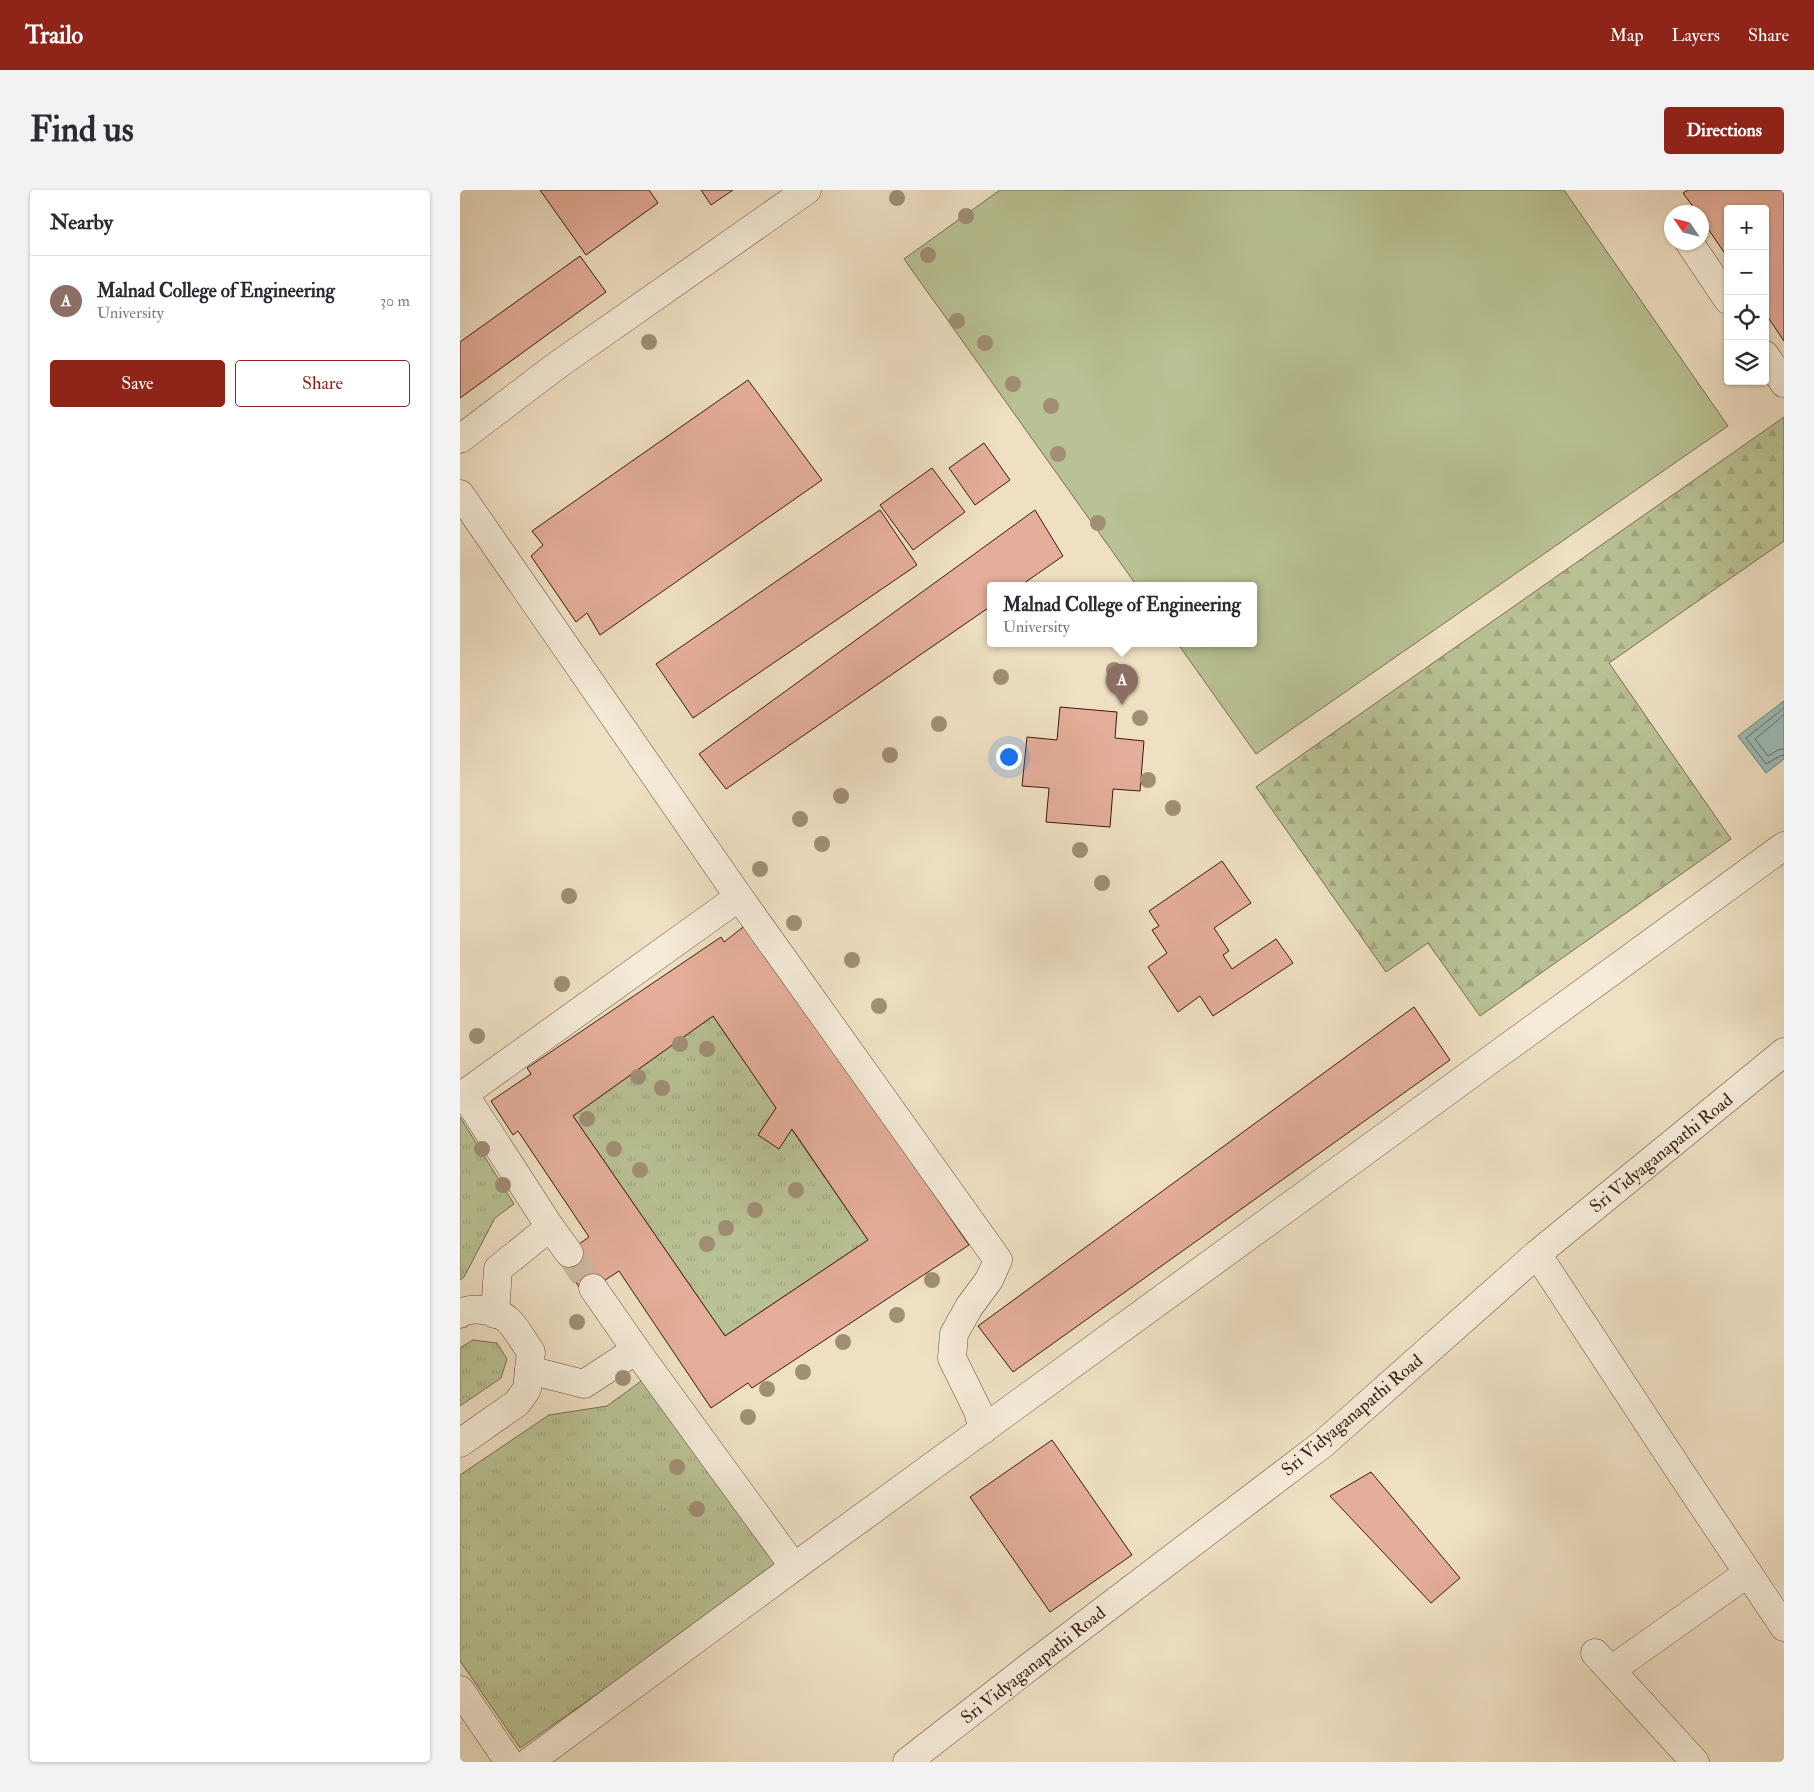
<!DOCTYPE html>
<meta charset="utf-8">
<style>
:root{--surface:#fff;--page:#f2f2f3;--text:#2b2b33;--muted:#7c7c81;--line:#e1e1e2;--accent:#8f2418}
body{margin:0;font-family:"IM FELL Double Pica",serif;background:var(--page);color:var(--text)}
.controls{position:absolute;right:15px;top:15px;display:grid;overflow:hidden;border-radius:5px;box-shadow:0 1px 4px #0004}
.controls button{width:45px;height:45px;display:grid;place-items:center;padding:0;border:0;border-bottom:1px solid var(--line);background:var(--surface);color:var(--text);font:25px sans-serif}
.compass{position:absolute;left:1204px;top:15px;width:45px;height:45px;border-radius:50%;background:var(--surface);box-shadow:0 1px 4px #0004;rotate:305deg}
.you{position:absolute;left:548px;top:566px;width:18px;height:18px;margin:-12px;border:4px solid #fff;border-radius:50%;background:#1a73e8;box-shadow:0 0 0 8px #1a73e833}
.badge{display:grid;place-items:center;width:32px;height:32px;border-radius:50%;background:var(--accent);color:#fff;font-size:16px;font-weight:700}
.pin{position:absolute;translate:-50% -41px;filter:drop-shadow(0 1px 2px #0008)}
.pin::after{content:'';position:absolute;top:26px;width:18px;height:15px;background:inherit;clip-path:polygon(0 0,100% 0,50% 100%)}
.popup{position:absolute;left:527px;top:392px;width:270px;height:65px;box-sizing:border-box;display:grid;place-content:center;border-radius:5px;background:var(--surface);filter:drop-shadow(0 1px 4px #0005);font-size:16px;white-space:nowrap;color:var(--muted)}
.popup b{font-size:19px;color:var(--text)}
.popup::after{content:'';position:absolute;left:50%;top:100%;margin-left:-10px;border:10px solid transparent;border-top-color:var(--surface)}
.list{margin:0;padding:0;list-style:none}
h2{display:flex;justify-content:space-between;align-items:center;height:65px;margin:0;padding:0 20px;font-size:21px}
h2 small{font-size:16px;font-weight:400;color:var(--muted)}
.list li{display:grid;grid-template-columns:32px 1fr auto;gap:15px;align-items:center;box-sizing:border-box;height:90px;padding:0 20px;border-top:1px solid var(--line)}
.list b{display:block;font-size:19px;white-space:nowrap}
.list p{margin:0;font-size:16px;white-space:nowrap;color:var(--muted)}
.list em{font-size:16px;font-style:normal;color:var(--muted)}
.actions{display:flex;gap:10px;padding:15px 20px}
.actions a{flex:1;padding:11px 0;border:1px solid var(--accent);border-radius:5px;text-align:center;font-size:18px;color:var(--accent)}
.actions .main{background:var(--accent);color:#fff}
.icon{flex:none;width:28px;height:28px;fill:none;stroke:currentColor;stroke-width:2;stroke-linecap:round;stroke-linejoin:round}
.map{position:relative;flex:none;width:1324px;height:1572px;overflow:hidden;border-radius:5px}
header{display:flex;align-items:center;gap:30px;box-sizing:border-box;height:70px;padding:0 25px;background:var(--accent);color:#fff}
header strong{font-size:24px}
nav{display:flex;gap:28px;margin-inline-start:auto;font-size:18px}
.intro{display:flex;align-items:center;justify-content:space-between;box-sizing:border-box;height:120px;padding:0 30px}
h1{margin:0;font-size:35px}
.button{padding:12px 22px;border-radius:5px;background:var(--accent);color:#fff;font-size:18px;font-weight:700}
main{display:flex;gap:30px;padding:0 30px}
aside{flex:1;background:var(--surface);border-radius:5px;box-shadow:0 1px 4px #0004}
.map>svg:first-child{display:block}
.grass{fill:url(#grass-tufts);stroke:#7a6e51}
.forest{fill:url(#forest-firs);stroke:#7a6e51}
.pitch{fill:#b9c294;stroke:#7a6e51}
.water{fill:#9abcb8;stroke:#747c74}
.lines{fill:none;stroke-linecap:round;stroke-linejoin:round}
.shore{stroke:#6a6c63;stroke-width:1}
.building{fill:#e5ae9a;stroke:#3a1b0e;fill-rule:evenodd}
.minor-tunnel{stroke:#cbb99f;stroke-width:28;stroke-dasharray:28 14;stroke-linecap:butt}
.minor-casing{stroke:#674c3b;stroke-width:29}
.minor{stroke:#f5ebd8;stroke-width:28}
.tree{fill:#a08f75}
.labels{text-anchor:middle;stroke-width:4;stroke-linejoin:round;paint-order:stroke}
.street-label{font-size:18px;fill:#3a1b0e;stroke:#f5ebd8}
</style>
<header>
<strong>Trailo</strong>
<nav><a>Map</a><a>Layers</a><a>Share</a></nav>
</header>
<div class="intro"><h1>Find us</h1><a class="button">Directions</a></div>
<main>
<aside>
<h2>Nearby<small></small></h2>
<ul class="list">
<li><span class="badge" style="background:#8d6e63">A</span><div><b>Malnad College of Engineering</b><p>University</p></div><em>30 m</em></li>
</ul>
<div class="actions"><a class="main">Save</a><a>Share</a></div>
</aside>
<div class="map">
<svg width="1324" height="1572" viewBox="0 0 1324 1572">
<defs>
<pattern id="grass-tufts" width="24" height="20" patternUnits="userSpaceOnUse" patternTransform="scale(1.25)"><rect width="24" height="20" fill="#b9c294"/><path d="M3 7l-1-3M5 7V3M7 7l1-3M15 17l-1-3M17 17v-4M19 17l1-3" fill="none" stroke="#a0a67e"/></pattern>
<pattern id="forest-firs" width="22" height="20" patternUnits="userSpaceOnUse" patternTransform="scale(1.25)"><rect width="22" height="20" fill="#b9c294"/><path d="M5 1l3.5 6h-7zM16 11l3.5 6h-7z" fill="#a0a67e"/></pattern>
</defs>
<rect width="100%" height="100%" fill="#efe0c3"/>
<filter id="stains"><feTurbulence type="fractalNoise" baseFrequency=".004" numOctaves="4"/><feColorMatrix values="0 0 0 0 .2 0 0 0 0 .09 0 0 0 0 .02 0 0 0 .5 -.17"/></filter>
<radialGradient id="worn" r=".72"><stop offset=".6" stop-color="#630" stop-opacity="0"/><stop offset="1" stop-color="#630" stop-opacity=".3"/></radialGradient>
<g class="grass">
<path d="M253,826L408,1050L265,1146L113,926Z"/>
<path d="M0,927L54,1014L35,1028L4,1087L0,1090Z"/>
<path d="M13,1150L37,1153L47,1169L41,1188L0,1216V1158Z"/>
<path d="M184,1189L319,1377L60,1558L0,1471V1285L89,1225L147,1216Z"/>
</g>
<path class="forest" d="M1324,227V351L1149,473L1271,649L1020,826L968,753L926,782L796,597Z"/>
<path class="pitch" d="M540,0H1104L1268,236L796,564L718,454H793V396H677L444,69Z"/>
<path class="water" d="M1324,511V569L1306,583L1278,546Z"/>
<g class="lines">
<g class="shore">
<path d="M1324,518L1286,548L1306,574L1320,566L1324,565"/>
<path d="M1324,525L1295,549L1308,566L1318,560L1324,559"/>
</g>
</g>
<g class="building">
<path d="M80,0H189L198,13L126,65Z"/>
<path d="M241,0H273L251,15Z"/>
<path d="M1228,0H1324V151L1305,123V19H1268V68L1242,30V22H1237L1223,3Z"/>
<path d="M120,66L146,102L0,208V152Z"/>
<path d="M288,190L362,290L140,445L127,423L116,432L71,366L83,355L72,341Z"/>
<path d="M524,253L550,290L515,315L489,278Z"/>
<path d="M472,278L505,322L453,360L420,315Z"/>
<path d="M420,320L457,375L233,528L196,474Z"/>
<path d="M575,320L603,366L560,396H531V416L266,599L239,564Z"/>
<path d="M600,517L657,522L655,548L684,551L680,601L653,599L650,637L586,632L589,598L562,596L567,547L597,550Z"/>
<path d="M762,671L791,713L754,738L769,761L763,765L772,779L816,749L833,773L753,826L740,806L718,822L688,777L707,763L692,740L699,736L689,721Z"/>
<path d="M287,734L509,1055L292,1198L288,1193L251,1218L159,1081L124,1104L99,1068L129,1047L58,941L53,945L31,911L71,884L67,878L261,747L264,752ZM253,826L316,918L298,945L319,959L332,939L408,1050L265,1146L113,926Z"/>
<path d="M954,817L990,870L553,1182L518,1136Z"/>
<path d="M592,1250L672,1365L590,1422L510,1307Z"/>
<path d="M911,1282L1000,1388L971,1413L870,1306Z"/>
</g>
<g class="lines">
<path class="minor-tunnel" d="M109,1063L133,1098"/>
<g class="minor-casing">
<g id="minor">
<path d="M1229,52L1268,110"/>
<path d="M1305,165L1324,193"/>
<path d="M0,249L99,174L347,0"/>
<path d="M0,304L279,707L4,904L90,1037L38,1079L35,1124"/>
<path d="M279,707L538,1070L529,1090L509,1117L494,1144L492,1168L518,1221L523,1240"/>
<path d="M90,1037L109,1063"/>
<path d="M1077,1064L1219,1280L1324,1437"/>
<path d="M133,1098L176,1160"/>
<path d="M0,1124C11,1115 38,1121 48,1130C56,1137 65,1154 71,1162L67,1199L57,1213L0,1253"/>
<path d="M69,1180L124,1194L176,1160L334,1377L1324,656"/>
<path d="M1135,1463L1235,1572"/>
<path d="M1151,1480L1288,1383"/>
<path d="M0,1500L49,1572"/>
<path d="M69,1572L334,1377"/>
<path d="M447,1572L573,1474L864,1253L1077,1064L1324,862"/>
</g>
</g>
<use href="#minor" class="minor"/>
</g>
<g class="tree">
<circle cx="437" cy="8" r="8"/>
<circle cx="506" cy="26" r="8"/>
<circle cx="468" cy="65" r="8"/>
<circle cx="497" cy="131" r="8"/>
<circle cx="189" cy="152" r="8"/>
<circle cx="525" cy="153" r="8"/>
<circle cx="553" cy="194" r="8"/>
<circle cx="591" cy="216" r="8"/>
<circle cx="598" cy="264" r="8"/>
<circle cx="638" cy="333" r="8"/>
<circle cx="654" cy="480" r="8"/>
<circle cx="541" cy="487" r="8"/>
<circle cx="680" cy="528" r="8"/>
<circle cx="479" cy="534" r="8"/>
<circle cx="430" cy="565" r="8"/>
<circle cx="688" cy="590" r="8"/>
<circle cx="381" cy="606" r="8"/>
<circle cx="713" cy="618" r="8"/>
<circle cx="340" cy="629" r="8"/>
<circle cx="362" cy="654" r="8"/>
<circle cx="620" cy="660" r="8"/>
<circle cx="300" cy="679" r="8"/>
<circle cx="642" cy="693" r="8"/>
<circle cx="109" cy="706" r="8"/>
<circle cx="334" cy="733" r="8"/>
<circle cx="392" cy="770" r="8"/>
<circle cx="102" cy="794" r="8"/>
<circle cx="419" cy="816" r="8"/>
<circle cx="17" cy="846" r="8"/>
<circle cx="220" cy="854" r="8"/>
<circle cx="247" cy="859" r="8"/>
<circle cx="178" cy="887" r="8"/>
<circle cx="202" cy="898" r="8"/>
<circle cx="127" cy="929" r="8"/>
<circle cx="22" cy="959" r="8"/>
<circle cx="154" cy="959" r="8"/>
<circle cx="180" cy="980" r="8"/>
<circle cx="43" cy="995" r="8"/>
<circle cx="336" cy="1000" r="8"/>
<circle cx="295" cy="1020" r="8"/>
<circle cx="266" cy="1038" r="8"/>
<circle cx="247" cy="1054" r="8"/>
<circle cx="472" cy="1090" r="8"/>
<circle cx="437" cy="1125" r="8"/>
<circle cx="117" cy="1132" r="8"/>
<circle cx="383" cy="1152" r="8"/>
<circle cx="343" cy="1182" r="8"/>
<circle cx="163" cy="1188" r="8"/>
<circle cx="307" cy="1199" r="8"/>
<circle cx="288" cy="1227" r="8"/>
<circle cx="217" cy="1277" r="8"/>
<circle cx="237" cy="1319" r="8"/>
</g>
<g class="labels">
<g class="street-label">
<text transform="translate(1201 963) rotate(-39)" y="6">Sri Vidyaganapathi Road</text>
<text transform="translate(892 1225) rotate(-40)" y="6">Sri Vidyaganapathi Road</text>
<text transform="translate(573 1475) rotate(-38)" y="6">Sri Vidyaganapathi Road</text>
</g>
</g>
<rect width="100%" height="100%" filter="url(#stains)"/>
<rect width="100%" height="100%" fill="url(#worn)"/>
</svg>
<div class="controls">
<button>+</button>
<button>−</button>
<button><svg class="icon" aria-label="locate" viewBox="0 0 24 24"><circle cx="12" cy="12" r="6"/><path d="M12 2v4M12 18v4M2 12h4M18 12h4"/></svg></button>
<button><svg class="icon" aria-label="layers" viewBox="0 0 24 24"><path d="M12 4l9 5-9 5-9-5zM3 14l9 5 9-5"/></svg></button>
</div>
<svg class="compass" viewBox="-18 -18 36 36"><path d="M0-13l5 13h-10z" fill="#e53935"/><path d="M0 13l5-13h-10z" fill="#7c7c81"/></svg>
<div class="you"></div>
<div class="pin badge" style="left:662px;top:515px;background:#8d6e63">A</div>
<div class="popup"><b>Malnad College of Engineering</b>University</div>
</div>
</main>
